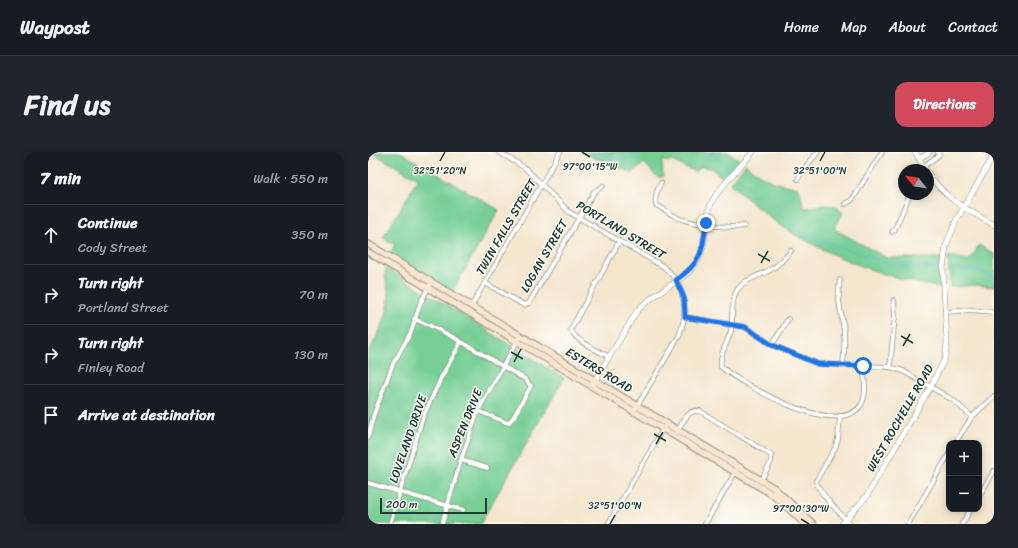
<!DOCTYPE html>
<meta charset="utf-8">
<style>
:root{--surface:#171b24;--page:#20242c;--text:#f1f3f6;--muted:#9ea1a6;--line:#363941;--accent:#d1495b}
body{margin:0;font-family:Sriracha,sans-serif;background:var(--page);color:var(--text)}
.controls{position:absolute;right:12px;bottom:12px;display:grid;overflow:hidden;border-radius:8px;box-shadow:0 2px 10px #0003}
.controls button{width:36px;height:36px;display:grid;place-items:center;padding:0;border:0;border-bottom:1px solid var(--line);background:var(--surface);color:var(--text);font:20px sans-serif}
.compass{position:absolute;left:530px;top:12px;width:36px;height:36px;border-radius:50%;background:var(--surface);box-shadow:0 2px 10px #0003;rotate:300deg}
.scale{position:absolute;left:12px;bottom:10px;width:107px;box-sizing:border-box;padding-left:4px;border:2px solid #1f3d34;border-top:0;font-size:11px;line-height:14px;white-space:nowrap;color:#1f3d34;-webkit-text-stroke:3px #fdfcf7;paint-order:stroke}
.stop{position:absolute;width:12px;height:12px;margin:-9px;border:3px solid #1a73e8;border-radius:50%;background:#fff}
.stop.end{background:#1a73e8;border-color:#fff;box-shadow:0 1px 4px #0008}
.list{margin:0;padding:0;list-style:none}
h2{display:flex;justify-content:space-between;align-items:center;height:52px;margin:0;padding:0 16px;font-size:17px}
h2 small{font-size:13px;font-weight:400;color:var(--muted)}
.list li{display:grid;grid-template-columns:26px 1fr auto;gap:12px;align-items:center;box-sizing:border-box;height:60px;padding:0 16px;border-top:1px solid var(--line)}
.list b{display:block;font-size:15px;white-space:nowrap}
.list p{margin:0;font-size:13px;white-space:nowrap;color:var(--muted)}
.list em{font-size:13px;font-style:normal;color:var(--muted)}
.icon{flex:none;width:22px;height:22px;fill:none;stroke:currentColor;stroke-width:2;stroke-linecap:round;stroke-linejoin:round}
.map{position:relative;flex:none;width:626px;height:372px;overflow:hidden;border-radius:12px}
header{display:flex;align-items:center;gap:24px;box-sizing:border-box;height:56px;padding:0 20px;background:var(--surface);border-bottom:1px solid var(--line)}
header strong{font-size:19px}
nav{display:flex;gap:22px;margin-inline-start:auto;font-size:14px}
.intro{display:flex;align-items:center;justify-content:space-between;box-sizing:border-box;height:96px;padding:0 24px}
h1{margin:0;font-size:28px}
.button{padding:10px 18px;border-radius:12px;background:var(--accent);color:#fff;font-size:14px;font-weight:700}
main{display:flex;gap:24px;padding:0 24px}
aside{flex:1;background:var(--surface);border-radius:12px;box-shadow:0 2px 10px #0003}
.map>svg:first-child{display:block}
.green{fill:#77cf95;stroke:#4b8664}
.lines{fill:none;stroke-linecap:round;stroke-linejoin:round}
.stream{stroke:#64b4df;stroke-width:1}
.minor-casing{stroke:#8a9281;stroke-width:5.5}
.tertiary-casing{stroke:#8a9281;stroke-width:6}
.secondary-casing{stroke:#8a9281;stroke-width:8}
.minor{stroke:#fff;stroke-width:4}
.tertiary{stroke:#fff;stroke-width:5}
.secondary{stroke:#fbe5cf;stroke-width:6}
.route{stroke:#1a73e8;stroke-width:5}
.ticks{fill:none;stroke:#1f3d34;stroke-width:1.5}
.labels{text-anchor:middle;stroke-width:3;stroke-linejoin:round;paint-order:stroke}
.street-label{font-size:12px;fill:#1f3d34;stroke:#fdfcf7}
.ticks-label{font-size:10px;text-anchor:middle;fill:#1f3d34;stroke:#fdfcf7;stroke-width:3;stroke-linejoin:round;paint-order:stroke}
</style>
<header>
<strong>Waypost</strong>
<nav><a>Home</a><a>Map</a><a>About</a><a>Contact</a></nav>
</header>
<div class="intro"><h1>Find us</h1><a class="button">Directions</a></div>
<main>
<aside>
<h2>7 min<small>Walk · 550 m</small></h2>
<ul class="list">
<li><svg class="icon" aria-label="ahead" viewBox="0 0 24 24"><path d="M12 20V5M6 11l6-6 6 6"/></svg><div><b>Continue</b><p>Cody Street</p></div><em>350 m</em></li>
<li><svg class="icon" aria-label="right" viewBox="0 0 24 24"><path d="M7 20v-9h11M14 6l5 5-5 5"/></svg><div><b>Turn right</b><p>Portland Street</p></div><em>70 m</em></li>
<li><svg class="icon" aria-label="right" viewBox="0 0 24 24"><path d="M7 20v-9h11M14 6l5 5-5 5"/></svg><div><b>Turn right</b><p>Finley Road</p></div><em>130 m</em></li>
<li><svg class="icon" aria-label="arrive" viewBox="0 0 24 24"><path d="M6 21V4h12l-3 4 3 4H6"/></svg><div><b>Arrive at destination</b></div></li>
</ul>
</aside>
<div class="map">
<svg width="626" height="372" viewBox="0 0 626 372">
<rect width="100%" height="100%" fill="#fdfcf7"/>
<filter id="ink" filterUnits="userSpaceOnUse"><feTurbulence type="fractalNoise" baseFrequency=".025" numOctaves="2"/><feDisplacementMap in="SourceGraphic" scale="8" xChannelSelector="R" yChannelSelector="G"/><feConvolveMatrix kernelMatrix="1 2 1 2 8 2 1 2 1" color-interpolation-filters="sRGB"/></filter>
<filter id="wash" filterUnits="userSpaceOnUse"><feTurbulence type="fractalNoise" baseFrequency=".012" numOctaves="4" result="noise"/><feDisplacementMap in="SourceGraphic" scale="16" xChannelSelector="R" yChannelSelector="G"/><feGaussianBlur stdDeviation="0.9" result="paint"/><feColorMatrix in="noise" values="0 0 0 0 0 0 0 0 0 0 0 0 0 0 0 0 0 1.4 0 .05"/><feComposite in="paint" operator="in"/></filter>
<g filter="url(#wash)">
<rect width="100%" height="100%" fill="#f5e6ce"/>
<g class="green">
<path d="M3,0H32L131,58L84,140L21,103L27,93L15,86L50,27Z"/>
<path d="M212,0H360L373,9L357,28L343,16L333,14L328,20L304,9H294L295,25H289L276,11L265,21Z"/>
<path d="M378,12L390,22L405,30L431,36L436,56L458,53L469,54L470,57L475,61L466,77L519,106H573V136C517,126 459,104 412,73C394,61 378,45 362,32Z"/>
<path d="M611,93L626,102V135L608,133L582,135L580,104L602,108Z"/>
<path d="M18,116L196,226L112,372H0V201C9,184 21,165 21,145C21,135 15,126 18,116Z"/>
</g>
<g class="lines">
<g class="stream">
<path d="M225,0L253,8L274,0"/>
<path d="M338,0L353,9L362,18"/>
<path d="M371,26L424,75L437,83L528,114L569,116"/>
<path d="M582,116L605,118L626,124"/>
</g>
</g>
</g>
<g filter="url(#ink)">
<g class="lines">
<g class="minor-casing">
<g id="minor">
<path d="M131,0L157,16L201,60L296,115C318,134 321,158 311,184L266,259"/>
<path d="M551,7L562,0"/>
<path d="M556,14L571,3L570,0"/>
<path d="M430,27L435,18L450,0"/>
<path d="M293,31C289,38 286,46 288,53C296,57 303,62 310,66C326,72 360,77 376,74"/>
<path d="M477,52L484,48L514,0"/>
<path d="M524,80L527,77L542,42"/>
<path d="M423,99C417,106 412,112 405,116C392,125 374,126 367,142C363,153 365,167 363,179C360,190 351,202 353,215C375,233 470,288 493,253C500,242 496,227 495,214"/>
<path d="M472,128C468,146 474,162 476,180C477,191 476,203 475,214"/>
<path d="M117,131L156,153L161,151L226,40L235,34"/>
<path d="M103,155L192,0"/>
<path d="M578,160L603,158L626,160"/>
<path d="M317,165L377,175L404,193L450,212L522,215L535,219L585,248L604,265"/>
<path d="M46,167C86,182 120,207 157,227L163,234L145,266L140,271L110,259"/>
<path d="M404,193L420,167"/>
<path d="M241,205C231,199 205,188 203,177L251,90"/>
<path d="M522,215L527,164L526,148"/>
<path d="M472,264L470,287L467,296L448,329C451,342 473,362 482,372"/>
<path d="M309,280C314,272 320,256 332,259L403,303V310L393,328"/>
<path d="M0,285L6,262L25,212L43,180L52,152L61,134"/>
<path d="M587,291L604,265L626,244"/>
<path d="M93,308L119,316"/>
<path d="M0,331L95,358"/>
<path d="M611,344L626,319"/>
<path d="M22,372L55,265L73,226L93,190"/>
<path d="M74,372L93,308L110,259L152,184"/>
<path d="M240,372L296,275"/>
<path d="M337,372L368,319"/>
<path d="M540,372L581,302"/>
<path d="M594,372L603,357"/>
</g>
</g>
<g class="tertiary-casing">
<g id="tertiary">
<path d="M547,0L558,18"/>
<path d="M560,21C577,47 600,58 626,73"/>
<path d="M224,233L269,159C285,140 315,131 328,111C340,94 335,71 343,52C349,37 374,13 385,0"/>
<path d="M474,372L498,345L563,234L577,206L579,191L575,117L578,94L588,69L626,3"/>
</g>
</g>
<g class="secondary-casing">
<g id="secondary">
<path d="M0,92L406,336L445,372"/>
<path d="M0,100L402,341L415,351L437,372"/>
</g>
</g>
<use href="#minor" class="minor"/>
<use href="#tertiary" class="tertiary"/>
<use href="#secondary" class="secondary"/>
</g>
</g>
<g class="lines" filter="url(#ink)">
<path class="route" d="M338,71C335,100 333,111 308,128L316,146L317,165L377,175L404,193L450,212L495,214"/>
</g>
<path class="ticks" d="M214,0L222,5M72,9L77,0M452,9L457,0M390,102L402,109M393,111L400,99M533,184L545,191M535,194L542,182M143,200L155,207M146,210L153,197M286,282L298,289M288,292L295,280M433,367L441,372M242,372L247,363"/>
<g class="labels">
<g class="street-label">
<text transform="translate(138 75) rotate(-60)" y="4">TWIN FALLS STREET</text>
<text transform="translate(253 78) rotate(31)" y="4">PORTLAND STREET</text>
<text transform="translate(176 104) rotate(-60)" y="4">LOGAN STREET</text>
<text transform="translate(231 218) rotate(31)" y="4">ESTERS ROAD</text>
<text transform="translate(532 266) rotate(-60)" y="4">WEST ROCHELLE ROAD</text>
<text transform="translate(97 271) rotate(-68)" y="4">ASPEN DRIVE</text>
<text transform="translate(40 287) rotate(-71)" y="4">LOVELAND DRIVE</text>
</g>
</g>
<g class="ticks-label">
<text x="222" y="18">97°00'15"W</text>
<text x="452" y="22">32°51'00"N</text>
<text x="72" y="22">32°51'20"N</text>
<text x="247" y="357">32°51'00"N</text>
<text x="433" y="360">97°00'30"W</text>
</g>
</svg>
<div class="controls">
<button>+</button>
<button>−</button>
</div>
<svg class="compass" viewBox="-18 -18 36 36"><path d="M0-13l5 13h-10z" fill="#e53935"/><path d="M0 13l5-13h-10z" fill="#9ea1a6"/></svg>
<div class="scale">200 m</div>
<div class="stop" style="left:495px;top:214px"></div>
<div class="stop end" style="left:338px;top:71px"></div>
</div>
</main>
